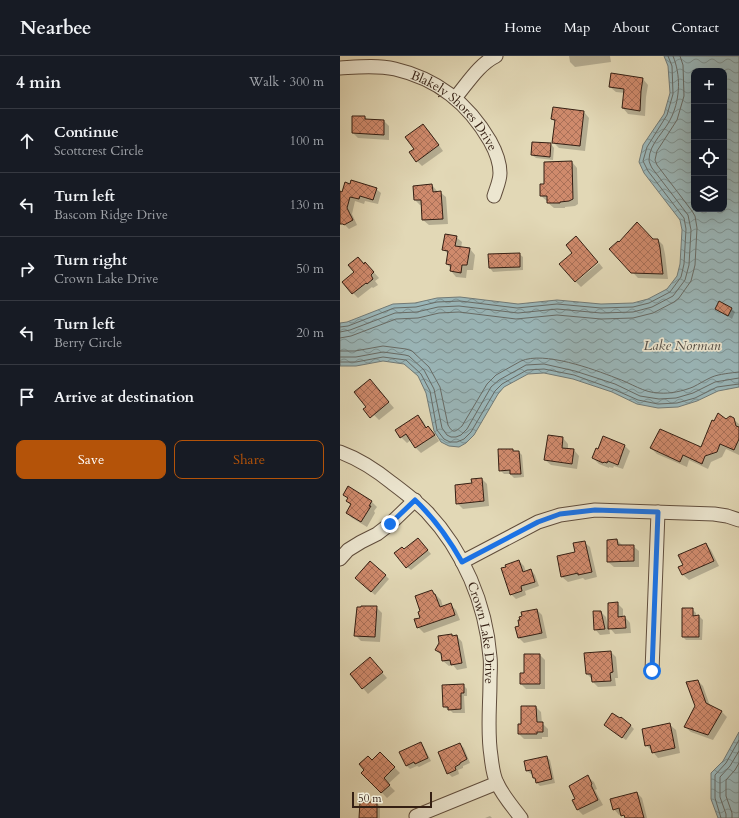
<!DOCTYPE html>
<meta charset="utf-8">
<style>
:root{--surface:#171b24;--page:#20242c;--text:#f1f3f6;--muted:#9ea1a6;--line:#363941;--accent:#b45309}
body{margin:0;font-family:Cardo,serif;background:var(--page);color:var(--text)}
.controls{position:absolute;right:12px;top:12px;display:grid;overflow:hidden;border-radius:8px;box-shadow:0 4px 16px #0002}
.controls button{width:36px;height:36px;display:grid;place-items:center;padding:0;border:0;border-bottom:1px solid var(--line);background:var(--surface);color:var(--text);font:20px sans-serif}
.scale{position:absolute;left:12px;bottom:10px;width:80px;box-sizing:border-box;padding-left:4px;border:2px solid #341f13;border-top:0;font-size:11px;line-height:14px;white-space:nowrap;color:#341f13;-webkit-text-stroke:3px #ece6d0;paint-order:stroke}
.stop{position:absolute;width:12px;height:12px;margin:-9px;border:3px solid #1a73e8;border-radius:50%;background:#fff}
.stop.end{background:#1a73e8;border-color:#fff;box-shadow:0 1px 4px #0008}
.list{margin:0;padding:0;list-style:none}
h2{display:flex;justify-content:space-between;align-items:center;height:52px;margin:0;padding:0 16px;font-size:17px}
h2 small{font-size:13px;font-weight:400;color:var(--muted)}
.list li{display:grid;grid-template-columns:26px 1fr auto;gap:12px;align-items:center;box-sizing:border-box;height:64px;padding:0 16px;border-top:1px solid var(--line)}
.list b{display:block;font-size:15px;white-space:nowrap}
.list p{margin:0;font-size:13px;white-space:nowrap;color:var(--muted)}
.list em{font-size:13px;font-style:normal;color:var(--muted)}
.actions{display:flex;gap:8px;padding:12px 16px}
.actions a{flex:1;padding:9px 0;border:1px solid var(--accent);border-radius:8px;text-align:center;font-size:14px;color:var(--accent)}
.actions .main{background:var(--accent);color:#fff}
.icon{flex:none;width:22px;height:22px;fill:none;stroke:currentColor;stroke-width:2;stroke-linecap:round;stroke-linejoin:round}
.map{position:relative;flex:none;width:399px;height:762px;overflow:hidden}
header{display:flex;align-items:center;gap:24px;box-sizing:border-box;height:56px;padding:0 20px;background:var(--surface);border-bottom:1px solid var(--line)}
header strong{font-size:19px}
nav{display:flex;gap:22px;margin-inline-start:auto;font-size:14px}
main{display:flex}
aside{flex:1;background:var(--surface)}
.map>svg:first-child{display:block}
.water{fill:url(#water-waves);stroke:#717a77;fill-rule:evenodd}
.shadow{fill:#0003}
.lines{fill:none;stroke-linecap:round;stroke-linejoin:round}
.shore{stroke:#676b66;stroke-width:1}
.building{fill:url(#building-cross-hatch);stroke:#341f13}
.minor-casing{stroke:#604d3c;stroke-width:15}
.minor{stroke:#ece6d0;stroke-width:13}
.route{stroke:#1a73e8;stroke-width:5}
.labels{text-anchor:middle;stroke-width:3.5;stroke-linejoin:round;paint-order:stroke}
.street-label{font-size:13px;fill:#341f13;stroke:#ece6d0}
.water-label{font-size:14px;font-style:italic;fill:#534d45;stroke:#ece6d0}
</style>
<header>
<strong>Nearbee</strong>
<nav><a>Home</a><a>Map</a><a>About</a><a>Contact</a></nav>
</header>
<main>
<aside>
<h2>4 min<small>Walk · 300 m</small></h2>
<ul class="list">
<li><svg class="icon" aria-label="ahead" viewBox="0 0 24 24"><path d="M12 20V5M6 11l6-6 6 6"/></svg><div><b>Continue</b><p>Scottcrest Circle</p></div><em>100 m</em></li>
<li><svg class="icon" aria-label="left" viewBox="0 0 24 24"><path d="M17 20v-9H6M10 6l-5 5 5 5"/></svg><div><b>Turn left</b><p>Bascom Ridge Drive</p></div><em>130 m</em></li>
<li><svg class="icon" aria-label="right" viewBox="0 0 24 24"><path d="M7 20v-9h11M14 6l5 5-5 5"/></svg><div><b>Turn right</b><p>Crown Lake Drive</p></div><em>50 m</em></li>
<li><svg class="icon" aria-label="left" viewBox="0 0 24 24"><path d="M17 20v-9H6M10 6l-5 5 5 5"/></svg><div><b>Turn left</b><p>Berry Circle</p></div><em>20 m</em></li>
<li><svg class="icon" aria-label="arrive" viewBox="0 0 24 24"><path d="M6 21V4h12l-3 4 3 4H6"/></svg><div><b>Arrive at destination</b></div></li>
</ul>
<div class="actions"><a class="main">Save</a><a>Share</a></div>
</aside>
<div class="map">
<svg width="399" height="762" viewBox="0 0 399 762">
<defs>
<pattern id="water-waves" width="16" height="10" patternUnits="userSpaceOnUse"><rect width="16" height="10" fill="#9ab7ba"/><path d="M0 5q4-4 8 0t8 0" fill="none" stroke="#7e9496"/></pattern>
<pattern id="building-cross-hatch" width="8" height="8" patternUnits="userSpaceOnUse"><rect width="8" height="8" fill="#cf8a6c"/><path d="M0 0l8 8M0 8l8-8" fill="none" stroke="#a97058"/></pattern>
</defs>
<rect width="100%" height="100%" fill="#e2d8b6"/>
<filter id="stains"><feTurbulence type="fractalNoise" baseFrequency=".005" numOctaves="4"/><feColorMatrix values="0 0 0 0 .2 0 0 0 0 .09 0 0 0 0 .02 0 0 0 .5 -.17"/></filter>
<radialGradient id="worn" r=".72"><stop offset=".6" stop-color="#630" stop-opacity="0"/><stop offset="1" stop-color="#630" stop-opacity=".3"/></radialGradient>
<g class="water">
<path d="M324,0H399V331L378,335L357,345L338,351L318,352L297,348L272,336L233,323L204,317L188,318L164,331L158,338L134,379L126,387L119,391L109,390L101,386L94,375L86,337L78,320L64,308L43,305L16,310H0V267L7,266L53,248L75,247L97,242L120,241L178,248L217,244L261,248L293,247L308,243L327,233L337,220L340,208L342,174L340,164L304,117L299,106L303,89L324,58L330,37L328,10ZM354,15H384V153H354Z"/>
<path d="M399,676V762H378L371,743V717L383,705Z"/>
</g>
<g class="shadow">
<path d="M229,0H270L271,6L235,11L230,6Z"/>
<path d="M272,19L303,23L308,29L306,41L305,60L288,58L283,52L285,37L276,36L270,31Z"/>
<path d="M244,56L249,62L245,95L219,92L213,86L216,67L212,63Z"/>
<path d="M25,61L28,64L44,65L49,70V84L18,82L13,77Z"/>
<path d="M83,69L89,75L103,95L82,110L77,105L75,93Z"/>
<path d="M211,88L214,92L213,104L196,102L192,99Z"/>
<path d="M232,106L237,112L238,148L235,150L225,151V152H214L208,147V145H207L201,140L205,129Z"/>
<path d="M92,129L97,135V136H100L106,141L108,168L89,169L83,164L82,149H80L75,144Z"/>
<path d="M36,133L41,137L38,148L25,145L24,148L15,145L12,158L17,169L9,173L4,168L0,160V136L3,137Z"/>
<path d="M116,181L122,186L121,192L130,193L135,199L133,214H127L126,222L116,221L111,215V213L107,208L108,198L104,194Z"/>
<path d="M313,184H318L323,189L325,198L328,223L298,222L271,193Z"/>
<path d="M179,198L183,201V214L153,216L150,212L149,199Z"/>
<path d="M259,207L263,212L241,231L236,226Z"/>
<path d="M24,208L31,213L39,222L35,225L38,229L33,232L32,231L18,242L13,237Z"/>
<path d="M376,253H392L395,256L392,263L380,256Z"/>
<path d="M30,324L54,352L39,364L34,359Z"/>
<path d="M78,360L83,365L87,372L88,371L94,377L99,385L81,397L76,392L71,384L67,387L61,381L56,374Z"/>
<path d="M393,363L399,368V399L386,393L382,401L371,406L368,413L349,404L347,411L317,398L311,392L362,393L386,364Z"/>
<path d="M208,380L223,382L228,388V394H234L239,400L237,413L211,409L205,404Z"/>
<path d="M285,390L290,395L283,413L274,410L273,412L269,411V412L259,408L253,402Z"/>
<path d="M172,394L175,396H179L182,399L184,421L174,422L170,418H164L160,414Z"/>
<path d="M142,423L147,428L149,450L123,453L117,447L133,428Z"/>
<path d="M8,431L32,446L37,451L34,455L35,457L27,471L12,462L7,457L11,449L7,445L9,443L4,438Z"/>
<path d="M277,484L283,490H293L299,495V511H274L268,506Z"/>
<path d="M81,486L91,498L71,514L67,511Z"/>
<path d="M244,486L250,491L257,521L245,524L243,522L228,526L222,521L218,501L236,497Z"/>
<path d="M366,488L371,494L379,510L349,524L343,519L339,512L344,510Z"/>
<path d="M179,505L184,510L186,516L191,514L195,519L199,530L185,535L186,539L176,543L171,538Z"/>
<path d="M45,519L49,523L35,539L20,526Z"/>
<path d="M92,535L101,544L103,551L111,549L116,554L120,564L84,577L78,571L81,562V556Z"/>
<path d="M277,547L283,553V561H285L290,567L291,577L275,578L269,571L270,578L260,579L255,573L261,556L266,561L268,571Z"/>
<path d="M36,551L42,557L40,586L21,585L15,579Z"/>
<path d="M352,553L356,557V561L359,560L363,564L362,584H346L343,581Z"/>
<path d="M197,554L202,559L207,582L184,587L179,582L181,571Z"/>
<path d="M112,579L114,581L117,580L122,586L127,612L117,614L113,609L109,610L103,605L102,600L96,594Z"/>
<path d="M271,596L276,601L278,622H275L276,630L258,631L253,626V624L247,618Z"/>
<path d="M200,599L205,604V633H186L181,628L185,618Z"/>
<path d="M35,608L47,622L28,638L11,618Z"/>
<path d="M358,625L363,630L370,650L382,656L387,661L373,684L351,676L345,671L356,650Z"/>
<path d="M123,629L127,633V640H124L125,657H113L110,654H108L104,650Z"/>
<path d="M196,651L201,656L202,667L208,673V681H202V683H184L179,678L182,669Z"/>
<path d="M265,669H290L294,673L286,684L269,673Z"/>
<path d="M330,669L336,674L340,697L318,702L313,696L306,689Z"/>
<path d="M81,687L84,691L91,705L79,711L77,710L70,713L67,710L61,697Z"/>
<path d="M120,688L124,692L130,707L123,710V712L118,714L119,718L112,721L108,717L100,697Z"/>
<path d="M40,697L60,717L48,728L55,735L47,742L23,717L32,706Z"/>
<path d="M207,701L210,704L215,727L200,730L197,727L196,724L194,722L193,718H191L187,715L185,706Z"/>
<path d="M248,721L254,726L257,733L255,734L263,749L243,759L238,754L233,744L236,743Z"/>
<path d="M297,737L302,742L307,762H285L282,758L279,759L274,753Z"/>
<path d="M37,747L40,751V762H20Z"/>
<path d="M150,760L152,762H145Z"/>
</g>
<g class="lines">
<g class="shore">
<path d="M0,271L8,270L54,252L76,251L97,246L120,245L177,252L217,248L261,252L293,251L309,247L330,236L341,221L344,208L346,173L344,162L308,115L303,105L307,91L327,59L333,38L332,10L328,0"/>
<path d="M0,276L10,274L55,257L77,256L98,251L119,250L178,257L217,253L261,257L293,256L312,251L333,240L345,224L349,209L351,174L348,159L312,112C311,110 309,106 309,104C309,87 326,75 332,60C340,42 341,19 333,0"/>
<path d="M0,282L11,280L56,263L78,262L99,257L119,256L176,263L217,259L261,263L293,262L313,257L334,246L339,242L351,225L355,209L357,172L355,160L352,155L317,109L315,104L317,95L337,64L344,40L343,9L340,0"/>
<path d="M0,295H15L43,290L66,293L72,295L89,311L100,331L108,369C113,378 115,376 122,370L147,328L156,319L181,305C204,295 253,313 276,322C291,327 304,337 319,337C330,338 343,335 353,331C359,328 365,324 372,321C379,318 391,317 399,316"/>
<path d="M0,301H16L43,296L65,299L69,300L84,314L94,333L102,372L107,379L111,381H116L121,379L127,373L151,331L159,324L186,309L204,308L235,315L275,328L300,340L319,343L336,342L353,337L375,326L399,322"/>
<path d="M0,306H16L43,301L66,304L81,318L90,335L97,374L104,383L110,386H117L124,383L131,376L155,335L162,328L187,314L204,313L234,319L273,333L298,344L318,348L337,347L355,342L377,331L399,328"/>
<path d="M381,762L375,742V719L386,707L399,684"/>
<path d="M386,762V758L380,741V721L390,710L399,695"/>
<path d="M392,762V757L386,740V724L395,714L399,707"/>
</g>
</g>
<g class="building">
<path d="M271,17L303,22L301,35L300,55L282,52L284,33L269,31Z"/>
<path d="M213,51L244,55L240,90L212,87L215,64L211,63Z"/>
<path d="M12,60H25V63L44,64V79L12,77Z"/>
<path d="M83,68L99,89L76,106L69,96L74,93L65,81Z"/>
<path d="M192,86L211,87L210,101L191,99Z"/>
<path d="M232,105L233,143L229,145L220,146V147H207V140H200V128H204V106Z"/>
<path d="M11,124L37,132L33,144L20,140L19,143L10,141L7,152L13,164L4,169L3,168H0V135L2,136L5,126L10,128Z"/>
<path d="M92,128L93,136L101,135L103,163L82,164L81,144H74L73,130Z"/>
<path d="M297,166L313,183H318L320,192L323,218L291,217L269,193L278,185L279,186Z"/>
<path d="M105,178L117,180L115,190L130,192L127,209H122L121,217L110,215L111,209L106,208L108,195L102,194Z"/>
<path d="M236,180L258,206L235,226L219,208L232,197L226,189Z"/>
<path d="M180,197V211L149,212L148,198Z"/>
<path d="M18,201L24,208L25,206L34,216L31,219L33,223L27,228L26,227L12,238L2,226L14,216L8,209Z"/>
<path d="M379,245L392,252L388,260L375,253Z"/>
<path d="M30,323L49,346L30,362L23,353L26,351L14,336Z"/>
<path d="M378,357L386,363L390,360L394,362L396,370L399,371V383L394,394L380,388L377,396L365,400L362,408L343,399L340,406L310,392L320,373L361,391L372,364L374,365Z"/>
<path d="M78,359L86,372L88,370L95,379L75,392L66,378L60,382L55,374Z"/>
<path d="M208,379L223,381L222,392L234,393L232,408L204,404Z"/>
<path d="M263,380L285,389L278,409L268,405L267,407L264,406L263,407L252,402L256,392L258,393Z"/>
<path d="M158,393H173V395H179L181,418H170V414L159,415Z"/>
<path d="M142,422L144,445L116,448L115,429L132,427L131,423Z"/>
<path d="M8,430L32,445L29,450H31L21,466L6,457L11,448L6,445L8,442L3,439Z"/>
<path d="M78,482L88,494L66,512L54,497L62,491L64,493Z"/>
<path d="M277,483L278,489H294V505L267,506V484Z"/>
<path d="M245,485L252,516L238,519V517L221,521L217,500L235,496L233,487Z"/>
<path d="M366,487L374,505L342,519L338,511L343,509L338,499Z"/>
<path d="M179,504L183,516L191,513L195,526L181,530L182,535L170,539L161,512L166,511L165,509Z"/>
<path d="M30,505L46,519L31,536L15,522Z"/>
<path d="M92,534L94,538H95L100,551L111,547L115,559L77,572L74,563L80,562L78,556L80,555L75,540Z"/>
<path d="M278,546V561L285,560L286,572L268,573V547Z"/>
<path d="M21,550H37L35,581L14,580L17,551H21Z"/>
<path d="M342,552H353V560L359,559V581H342Z"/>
<path d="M197,553L202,577L178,582L175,571L179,570L178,564H180L179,561L182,560L181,556Z"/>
<path d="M253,555H261L265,573L254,574Z"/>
<path d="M112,578V580L117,579L122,607L111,609L110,604L102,605L101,597L95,594L99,587L98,580Z"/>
<path d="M271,595L273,616L270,617L271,625L252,626L251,618H246L244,597Z"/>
<path d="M184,598H200V628H180V617H184Z"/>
<path d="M30,601L43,616L22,633L10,618Z"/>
<path d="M358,624L366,647L382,655L368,679L344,671L355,650L346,626Z"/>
<path d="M124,628V637H121V653L108,654V651H103L102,629Z"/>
<path d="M181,650H196L197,666H203V676H197V678H178V668H181Z"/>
<path d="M272,657L280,662L281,661L291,669L282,682L264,669Z"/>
<path d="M330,667L335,692L312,697L310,689L305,690L302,673Z"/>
<path d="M81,686L88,702L75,708L74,706L66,710L59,696Z"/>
<path d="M120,687L127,703L120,707V708L115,711L116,714L107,718L98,696Z"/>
<path d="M40,696L55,711L44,722L50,729L41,737L21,717L24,714L19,708L28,700L32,704Z"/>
<path d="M207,700L212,723L196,727L195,722H193L191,714L186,715L184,705Z"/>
<path d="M248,719L252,728L251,729L258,744L237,754L232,744L235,743L229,730Z"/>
<path d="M297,736L304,762H285L284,759L281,760L279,752L273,754L270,743Z"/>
<path d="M20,746H37V762H19Z"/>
</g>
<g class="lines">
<g class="minor-casing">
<g id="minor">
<path id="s1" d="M0,12C18,11 37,9 55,13C98,23 128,47 150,85C155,94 160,106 160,117C160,125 156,133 154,140"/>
<path d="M115,42C127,28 139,8 156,0"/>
<path id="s2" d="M0,396C19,403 36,414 52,427C64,436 76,445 87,456C123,494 146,548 150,601C151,608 150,617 150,625C150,650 147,676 151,700C152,709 153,719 157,727C163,740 173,751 181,762"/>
<path d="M0,503L8,494L21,486L37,478L50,468L75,444"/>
<path d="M122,506L198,466L220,459L255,454L374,458L387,460L399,464"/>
<path d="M312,615L318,456"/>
<path d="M76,760L157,727"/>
</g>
</g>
<use href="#minor" class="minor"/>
</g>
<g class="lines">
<path class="route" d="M50,468L75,444C94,462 109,483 122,506L198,466L220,458L255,454L318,456L312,615"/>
</g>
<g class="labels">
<g class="street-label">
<text dy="5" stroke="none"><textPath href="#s1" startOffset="130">Blakely Shores Drive</textPath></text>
<text dy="5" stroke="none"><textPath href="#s2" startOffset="242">Crown Lake Drive</textPath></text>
</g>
<g class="water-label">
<text x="342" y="294">Lake Norman</text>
</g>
</g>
<rect width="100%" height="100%" filter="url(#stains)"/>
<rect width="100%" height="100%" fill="url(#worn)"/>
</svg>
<div class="controls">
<button>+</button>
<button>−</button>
<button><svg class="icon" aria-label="locate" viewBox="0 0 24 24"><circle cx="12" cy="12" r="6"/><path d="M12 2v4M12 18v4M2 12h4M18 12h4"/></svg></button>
<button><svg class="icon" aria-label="layers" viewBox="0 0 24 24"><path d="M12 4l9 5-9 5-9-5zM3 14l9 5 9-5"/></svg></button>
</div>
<div class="scale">50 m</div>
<div class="stop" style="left:312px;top:615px"></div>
<div class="stop end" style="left:50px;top:468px"></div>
</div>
</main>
